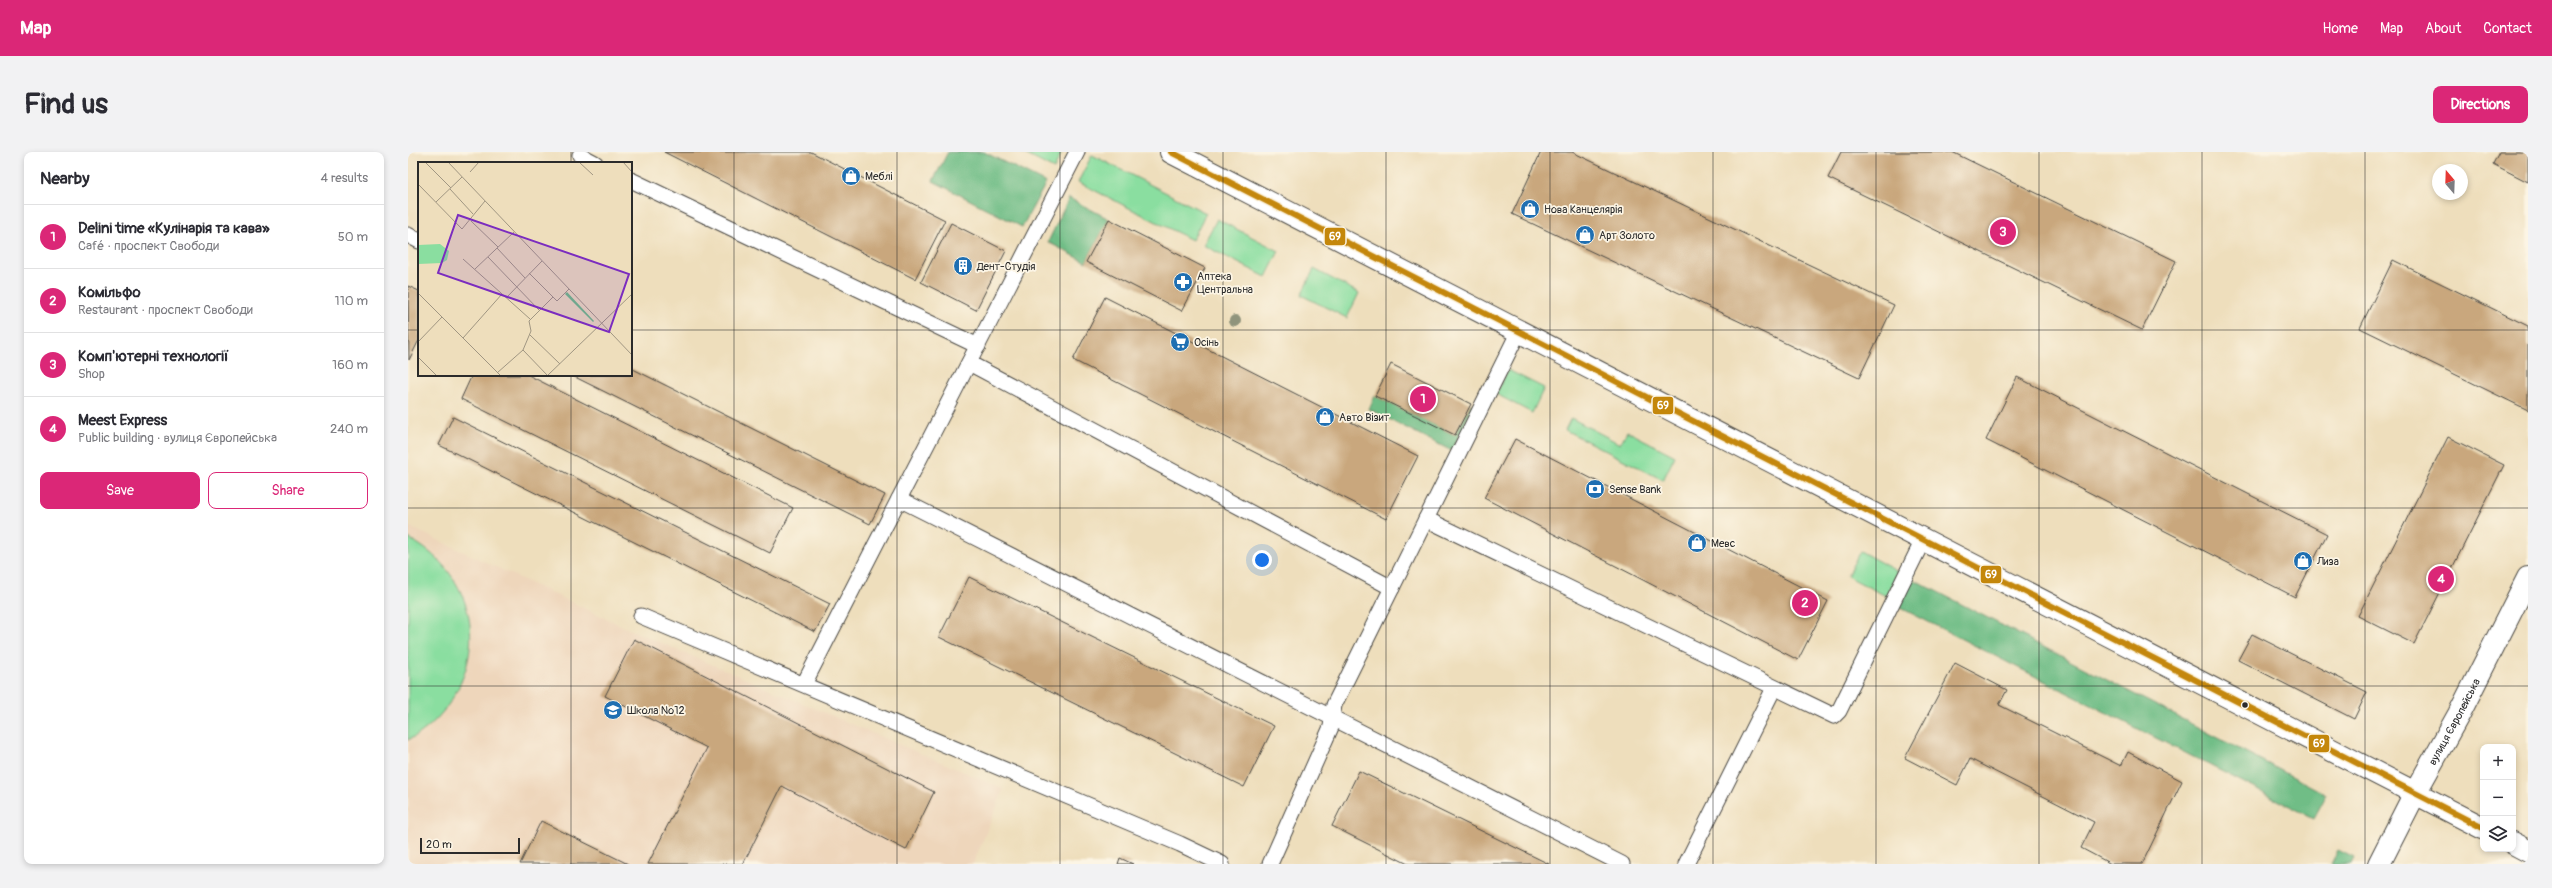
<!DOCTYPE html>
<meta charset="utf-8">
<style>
:root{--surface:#fff;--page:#f2f2f3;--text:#2b2b33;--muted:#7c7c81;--line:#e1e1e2;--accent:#db2777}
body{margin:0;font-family:Pangolin,sans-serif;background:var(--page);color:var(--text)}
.controls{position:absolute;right:12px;bottom:12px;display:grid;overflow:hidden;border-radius:8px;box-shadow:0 2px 6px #0003}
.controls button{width:36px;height:36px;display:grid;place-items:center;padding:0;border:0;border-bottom:1px solid var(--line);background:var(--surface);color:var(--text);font:20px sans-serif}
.compass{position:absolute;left:2024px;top:12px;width:36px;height:36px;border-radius:50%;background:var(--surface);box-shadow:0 2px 6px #0003;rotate:341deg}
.scale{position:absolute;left:12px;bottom:10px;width:100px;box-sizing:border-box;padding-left:4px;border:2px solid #2b2b2b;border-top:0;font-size:11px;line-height:14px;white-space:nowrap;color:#2b2b2b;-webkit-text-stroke:3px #fcf5e5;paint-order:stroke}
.you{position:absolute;left:854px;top:408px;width:14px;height:14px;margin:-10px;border:3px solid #fff;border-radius:50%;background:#1a73e8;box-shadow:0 0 0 6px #1a73e833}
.badge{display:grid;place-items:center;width:26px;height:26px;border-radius:50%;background:var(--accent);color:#fff;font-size:13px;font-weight:700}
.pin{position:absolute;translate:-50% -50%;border:2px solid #fff;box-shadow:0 1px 4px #0006}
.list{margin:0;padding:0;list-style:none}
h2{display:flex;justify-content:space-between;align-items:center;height:52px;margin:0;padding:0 16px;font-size:17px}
h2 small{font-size:13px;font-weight:400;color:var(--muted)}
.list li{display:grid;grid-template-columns:26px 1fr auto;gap:12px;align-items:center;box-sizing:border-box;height:64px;padding:0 16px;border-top:1px solid var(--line)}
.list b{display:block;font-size:15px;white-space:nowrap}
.list p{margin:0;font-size:13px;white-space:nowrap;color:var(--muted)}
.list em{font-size:13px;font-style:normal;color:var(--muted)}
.actions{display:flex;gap:8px;padding:12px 16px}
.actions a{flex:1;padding:9px 0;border:1px solid var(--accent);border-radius:8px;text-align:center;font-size:14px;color:var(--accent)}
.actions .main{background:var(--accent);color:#fff}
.icon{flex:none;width:22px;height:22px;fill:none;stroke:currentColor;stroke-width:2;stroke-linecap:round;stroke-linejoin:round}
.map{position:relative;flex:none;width:2120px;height:712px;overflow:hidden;border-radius:8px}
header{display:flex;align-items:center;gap:24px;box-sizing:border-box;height:56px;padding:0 20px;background:var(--accent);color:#fff}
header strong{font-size:19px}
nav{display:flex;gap:22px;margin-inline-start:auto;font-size:14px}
.intro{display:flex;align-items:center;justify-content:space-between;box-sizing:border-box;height:96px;padding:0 24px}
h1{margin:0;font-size:28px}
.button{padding:10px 18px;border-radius:8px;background:var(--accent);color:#fff;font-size:14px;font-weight:700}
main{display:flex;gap:24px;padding:0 24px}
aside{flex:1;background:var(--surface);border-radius:8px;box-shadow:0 2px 6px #0003}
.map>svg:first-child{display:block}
.built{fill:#eed6bb}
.green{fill:#8adea0;stroke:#5a8466}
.forest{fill:#6fbd86;stroke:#4d7458}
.building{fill:#c9a77d}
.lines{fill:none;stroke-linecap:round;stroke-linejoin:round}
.service-casing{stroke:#484641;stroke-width:17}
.minor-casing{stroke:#484641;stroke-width:24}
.service{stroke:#fff;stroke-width:15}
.minor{stroke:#fff;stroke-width:22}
.bus-1-casing{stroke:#fcf5e5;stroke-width:9}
.bus-1{stroke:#c4870b;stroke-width:6}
.tree{fill:#90947c}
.grid{fill:none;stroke:#2b2b2b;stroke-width:1;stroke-opacity:0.55}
.bus-dot{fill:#2b2b2b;stroke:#fcf5e5;stroke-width:1.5}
.labels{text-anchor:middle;stroke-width:3.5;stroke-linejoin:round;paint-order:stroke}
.poi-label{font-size:11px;fill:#2b2b2b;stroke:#fcf5e5;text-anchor:start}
.street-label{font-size:11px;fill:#2b2b2b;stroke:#fcf5e5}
.inset-road{fill:none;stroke:#a09682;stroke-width:1}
.view{fill:#7b2cbf;fill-opacity:0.15;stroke:#7b2cbf;stroke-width:2}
.inset-edge{fill:none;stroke:#2b2b2b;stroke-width:2}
.line-badge{stroke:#fcf5e5;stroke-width:1.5}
.badge-label{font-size:11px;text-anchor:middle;font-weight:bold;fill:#fff}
</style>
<header>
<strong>Map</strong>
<nav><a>Home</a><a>Map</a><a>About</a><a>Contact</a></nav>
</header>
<div class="intro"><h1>Find us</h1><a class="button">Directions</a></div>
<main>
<aside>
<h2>Nearby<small>4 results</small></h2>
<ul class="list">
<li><span class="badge">1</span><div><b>Delini time «Кулінарія та кава»</b><p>Café · проспект Свободи</p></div><em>50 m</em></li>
<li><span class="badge">2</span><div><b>Комільфо</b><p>Restaurant · проспект Свободи</p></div><em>110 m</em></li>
<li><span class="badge">3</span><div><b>Комп'ютерні технології</b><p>Shop</p></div><em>160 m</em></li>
<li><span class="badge">4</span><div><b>Meest Express</b><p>Public building · вулиця Європейська</p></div><em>240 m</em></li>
</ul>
<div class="actions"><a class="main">Save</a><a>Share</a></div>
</aside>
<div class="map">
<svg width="2120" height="712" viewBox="0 0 2120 712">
<rect width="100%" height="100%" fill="#fcf5e5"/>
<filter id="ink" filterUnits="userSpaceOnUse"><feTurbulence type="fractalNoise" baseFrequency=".025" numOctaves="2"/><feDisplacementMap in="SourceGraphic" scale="8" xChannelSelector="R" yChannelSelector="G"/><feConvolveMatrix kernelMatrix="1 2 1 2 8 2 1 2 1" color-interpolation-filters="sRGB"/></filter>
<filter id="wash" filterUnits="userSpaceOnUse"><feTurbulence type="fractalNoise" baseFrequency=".012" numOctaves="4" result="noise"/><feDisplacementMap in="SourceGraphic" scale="16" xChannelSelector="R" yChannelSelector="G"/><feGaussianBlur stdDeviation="0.9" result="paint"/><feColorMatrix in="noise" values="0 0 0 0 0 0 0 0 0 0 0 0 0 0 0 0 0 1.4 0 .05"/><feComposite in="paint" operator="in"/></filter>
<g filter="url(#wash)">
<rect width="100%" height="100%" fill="#eedebc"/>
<path class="built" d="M0,374L223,478L596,637L565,712H0Z"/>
<g class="green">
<path d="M613,0H654L646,17Z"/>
<path d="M684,3L798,61L784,88L670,30Z"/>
<path d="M809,67L871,99L858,125L795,93Z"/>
<path d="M906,117L951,141L939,166L893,143Z"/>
<path d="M1100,218L1136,236L1124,261L1088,242Z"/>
<path d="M1163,266L1212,292L1219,279L1267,304L1255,328L1157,278Z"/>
<path d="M0,386C61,418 81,488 44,547C34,563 18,580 0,588Z"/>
<path d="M1452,399L1490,420L1478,444L1439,424Z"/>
</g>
<g class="forest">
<path d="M540,0H576L638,31L614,75L525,29Z"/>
<path d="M661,46L701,67L678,110L640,90Z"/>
<path d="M967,244L1047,283L1063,252L1066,253L1044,299L961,257Z"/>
<path d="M1505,427L1918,642L1905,666L1491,455Z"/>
<path d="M1930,698L1946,706L1943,712H1923Z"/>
</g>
<g id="blocks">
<g class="building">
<path d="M256,0H403L537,68L507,127Z"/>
<path d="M1133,0H1164L1486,153L1451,226L1104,62Z"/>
<path d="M1433,0H1544L1768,109L1734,178L1420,26Z"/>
<path d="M2091,0H2120V30L2085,12Z"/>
<path d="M701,67L797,116L774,159L678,110Z"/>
<path d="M543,71L598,99L568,158L513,130Z"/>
<path d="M1985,108L2120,174V258L1952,176Z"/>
<path d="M0,134L11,139V188L1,208Z"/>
<path d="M697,145L1010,304L978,367L665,208Z"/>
<path d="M983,212L1063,252L1047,283L967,244Z"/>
<path d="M223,216L477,343L462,372L163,223H223Z"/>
<path d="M64,223H120L385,356L362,401L53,247Z"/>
<path d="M1609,225L1919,382L1887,445L1578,288Z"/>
<path d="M45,265L422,452L407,480L31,293Z"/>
<path d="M2040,285L2096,313L2006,492L1950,464Z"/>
<path d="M1107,287L1420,449L1390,508L1076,346Z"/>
<path d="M561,425L866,574L836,635L531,485Z"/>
<path d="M1844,482L1959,540L1946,567L1830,508Z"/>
<path d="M226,487L526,640L498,698L374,634L335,712H240L299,596L197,544Z"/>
<path d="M1547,511L1599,538L1591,553L1713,614L1720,600L1774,629L1734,712H1703L1673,696L1686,670L1562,607L1549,633L1497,606Z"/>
<path d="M951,619L1141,712H1000L924,674Z"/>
<path d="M133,669L220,712H112Z"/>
<path d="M712,706L725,712H710Z"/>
</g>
</g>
</g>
<g filter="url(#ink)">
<use href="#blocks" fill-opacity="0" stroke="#484641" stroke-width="1"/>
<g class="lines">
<g class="service-casing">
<g id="service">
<path d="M172,3L187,11"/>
<path d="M223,28L570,194"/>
<path d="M0,83L11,89"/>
<path d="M561,211L984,436"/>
<path d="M491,347L1214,712"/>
<path d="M1018,367L1426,564L1431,559L1515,388"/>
<path d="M233,464L772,692L814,712"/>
<path d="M396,532L669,0"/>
<path d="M862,712L923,575L926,553L1111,179"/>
<path d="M1278,712L1366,536"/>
</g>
</g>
<g class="minor-casing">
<g id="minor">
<path d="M763,0L2075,676"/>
<path d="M2105,691L2120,699"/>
<path id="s1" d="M1971,712L2007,641L2051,562L2120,426"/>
</g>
</g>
<use href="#service" class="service"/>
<use href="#minor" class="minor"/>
<g class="bus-1-casing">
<path id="bus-1" d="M763,0L2075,676"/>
</g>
<use href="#bus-1" class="bus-1"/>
</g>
<circle class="tree" cx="827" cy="169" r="6"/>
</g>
<path class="grid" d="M163,0V11M326,0V712M489,0V712M652,0V712M815,0V712M978,0V712M1142,0V712M1305,0V712M1468,0V712M1631,0V712M1794,0V712M1957,0V712M0,178H11M223,178H2120M163,223V712M0,356H2120M0,534H2120"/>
<defs>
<g id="shop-disc" transform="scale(1)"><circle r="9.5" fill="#1f6fb2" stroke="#fcf5e5"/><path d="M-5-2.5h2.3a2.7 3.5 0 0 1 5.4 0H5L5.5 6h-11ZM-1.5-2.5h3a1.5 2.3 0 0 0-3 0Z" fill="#fff"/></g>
<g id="building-disc" transform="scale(1)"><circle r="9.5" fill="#1f6fb2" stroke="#fcf5e5"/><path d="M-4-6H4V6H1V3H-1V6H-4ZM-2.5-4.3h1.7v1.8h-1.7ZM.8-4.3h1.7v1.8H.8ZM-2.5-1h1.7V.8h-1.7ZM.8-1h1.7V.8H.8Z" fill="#fff"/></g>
<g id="pharmacy-disc" transform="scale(1)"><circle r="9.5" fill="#1f6fb2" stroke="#fcf5e5"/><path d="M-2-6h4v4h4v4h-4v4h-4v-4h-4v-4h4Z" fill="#fff"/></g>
<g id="supermarket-disc" transform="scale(1)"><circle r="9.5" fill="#1f6fb2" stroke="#fcf5e5"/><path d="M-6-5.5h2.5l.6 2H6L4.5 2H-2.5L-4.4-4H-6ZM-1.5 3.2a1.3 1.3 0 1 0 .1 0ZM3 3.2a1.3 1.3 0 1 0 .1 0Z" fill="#fff"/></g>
<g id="bank-disc" transform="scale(1)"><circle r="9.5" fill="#1f6fb2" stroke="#fcf5e5"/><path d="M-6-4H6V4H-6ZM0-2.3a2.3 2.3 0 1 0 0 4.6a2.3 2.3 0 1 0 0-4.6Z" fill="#fff"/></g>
<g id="school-disc" transform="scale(1)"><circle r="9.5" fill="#1f6fb2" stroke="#fcf5e5"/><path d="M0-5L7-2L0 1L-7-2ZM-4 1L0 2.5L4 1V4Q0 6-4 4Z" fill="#fff"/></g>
</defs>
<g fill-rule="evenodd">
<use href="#shop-disc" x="443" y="24"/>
<use href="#shop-disc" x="1122" y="57"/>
<use href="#shop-disc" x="1177" y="83"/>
<use href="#building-disc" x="555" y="114"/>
<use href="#pharmacy-disc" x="775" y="130"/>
<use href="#supermarket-disc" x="772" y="190"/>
<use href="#shop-disc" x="917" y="265"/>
<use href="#bank-disc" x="1187" y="337"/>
<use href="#shop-disc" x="1289" y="391"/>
<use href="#shop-disc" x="1895" y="409"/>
<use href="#school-disc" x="205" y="558"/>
</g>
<circle class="bus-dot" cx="1837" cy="553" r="3.5"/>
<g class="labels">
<g class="poi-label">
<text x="457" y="28">Меблі</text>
<text x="1136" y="61">Нова Канцелярія</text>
<text x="1191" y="87">Арт Золото</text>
<text x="569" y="118">Дент-Студія</text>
<text x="789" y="128">Аптека<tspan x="789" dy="13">Центральна</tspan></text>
<text x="786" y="194">Осінь</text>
<text x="931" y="269">Авто Візит</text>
<text x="1201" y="341">Sense Bank</text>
<text x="1303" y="395">Мевс</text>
<text x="1909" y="413">Лиза</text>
<text x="219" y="562">Школа №12</text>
</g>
<g class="street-label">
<text dy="4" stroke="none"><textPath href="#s1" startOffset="161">вулиця Європейська</textPath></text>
</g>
</g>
<g transform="translate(10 10)">
<rect width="214" height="214" fill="#eedebc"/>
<path d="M22,82L31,89L29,98L24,101L0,102V83Z" fill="#8adea0"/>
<path d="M149,130L176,159L175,160L147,132Z" fill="#6fbd86"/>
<path class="inset-road" d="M7,0L33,26M30,0L214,193M161,0L175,13M205,0L214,10M52,10L61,0M0,22L44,67L67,39M32,27L55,52M18,40L44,15M53,59L80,85M79,86L107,116M70,95L121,148M45,97L112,157M57,107L96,70M111,111L139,139L151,127M0,131L83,214M88,136L124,99M112,173L142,202M45,176L84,132M0,180L24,155M105,188L130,214M0,195L19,214M79,211L105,188L113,169L111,159L135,135M129,214L214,132"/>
<path class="view" d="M40,53L211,112L191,170L20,111Z"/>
<rect width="214" height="214" class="inset-edge"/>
</g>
<g class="line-badge">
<rect x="916" y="75" width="22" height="19" rx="4" fill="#c4870b"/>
<rect x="1244" y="244" width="22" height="19" rx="4" fill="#c4870b"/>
<rect x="1572" y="413" width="22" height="19" rx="4" fill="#c4870b"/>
<rect x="1900" y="582" width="22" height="19" rx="4" fill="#c4870b"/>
</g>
<g class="badge-label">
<text x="927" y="88">69</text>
<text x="1255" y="257">69</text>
<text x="1583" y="426">69</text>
<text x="1911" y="595">69</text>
</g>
</svg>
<div class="controls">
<button>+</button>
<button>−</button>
<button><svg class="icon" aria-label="layers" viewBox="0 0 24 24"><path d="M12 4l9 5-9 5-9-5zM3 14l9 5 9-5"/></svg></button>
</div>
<svg class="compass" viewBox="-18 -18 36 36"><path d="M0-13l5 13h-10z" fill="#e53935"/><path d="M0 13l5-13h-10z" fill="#7c7c81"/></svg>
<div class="scale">20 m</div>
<div class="you"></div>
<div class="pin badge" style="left:1015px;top:247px">1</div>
<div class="pin badge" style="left:1397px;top:451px">2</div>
<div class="pin badge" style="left:1595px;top:80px">3</div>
<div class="pin badge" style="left:2033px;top:427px">4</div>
</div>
</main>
